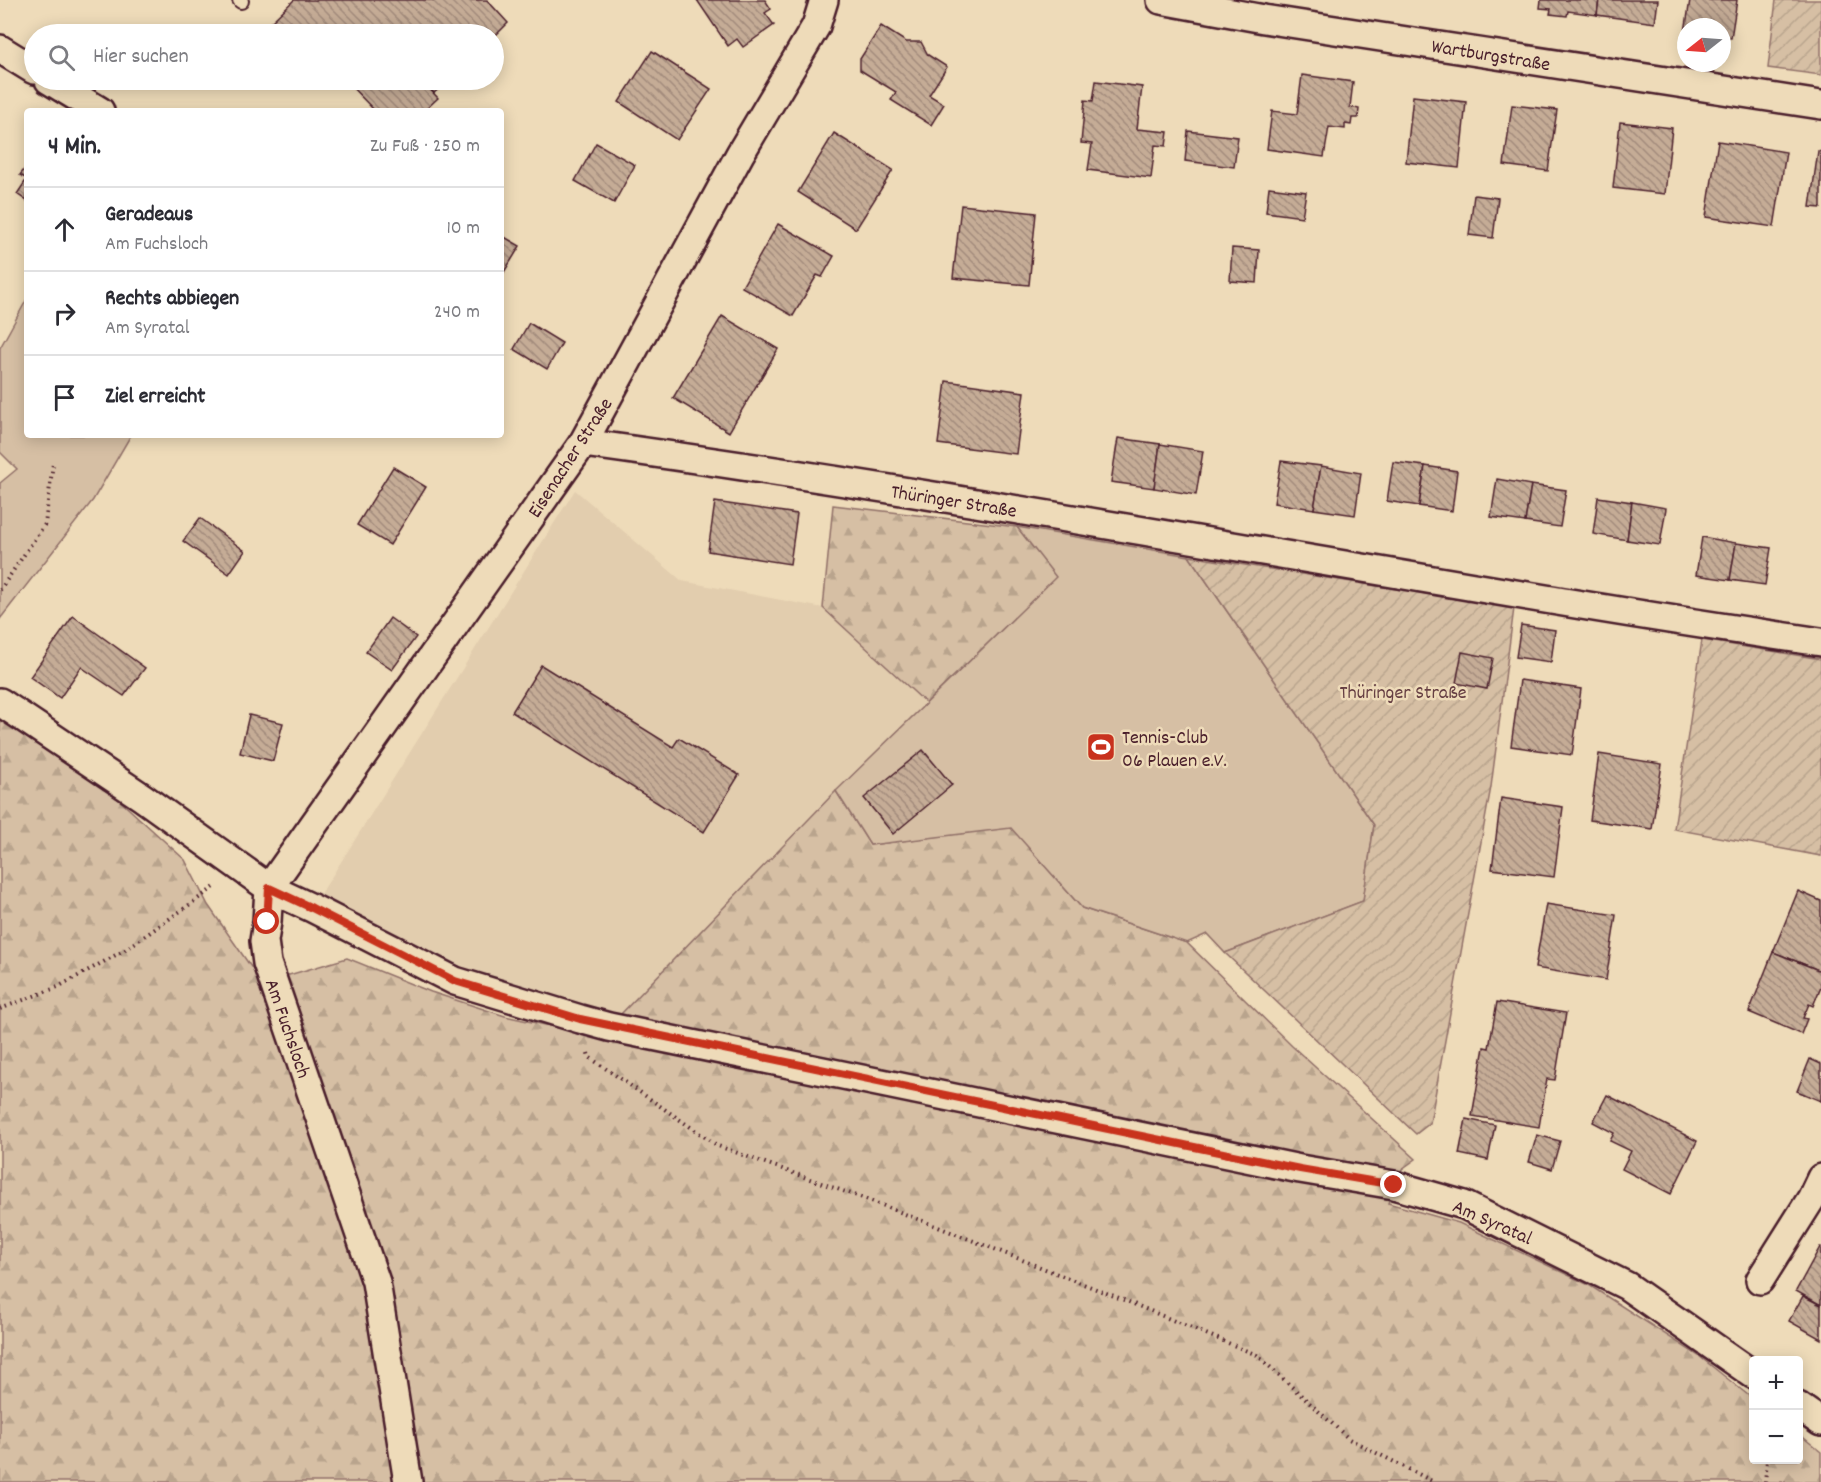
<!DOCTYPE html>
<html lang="de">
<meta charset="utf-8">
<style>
:root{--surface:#fff;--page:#f2f2f3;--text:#2b2b33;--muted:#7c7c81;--line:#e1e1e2}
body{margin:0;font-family:Dekko,sans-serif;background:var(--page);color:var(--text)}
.controls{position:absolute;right:18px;bottom:18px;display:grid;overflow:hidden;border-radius:6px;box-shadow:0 3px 15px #0003}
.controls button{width:54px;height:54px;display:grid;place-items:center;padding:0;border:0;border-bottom:2px solid var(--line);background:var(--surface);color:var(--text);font:30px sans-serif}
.compass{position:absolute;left:1677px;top:18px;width:54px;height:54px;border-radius:50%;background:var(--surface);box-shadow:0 3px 15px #0003;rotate:253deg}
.stop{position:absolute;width:18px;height:18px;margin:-14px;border:4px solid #c8321e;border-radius:50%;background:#fff}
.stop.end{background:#c8321e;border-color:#fff;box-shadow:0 2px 6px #0008}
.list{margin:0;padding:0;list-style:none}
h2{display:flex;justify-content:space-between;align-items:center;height:78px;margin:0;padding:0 24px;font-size:26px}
h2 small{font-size:20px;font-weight:400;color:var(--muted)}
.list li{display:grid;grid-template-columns:39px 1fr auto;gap:18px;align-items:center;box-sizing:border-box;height:84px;padding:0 24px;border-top:2px solid var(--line)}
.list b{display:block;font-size:22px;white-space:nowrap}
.list p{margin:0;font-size:20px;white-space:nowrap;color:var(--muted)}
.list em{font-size:20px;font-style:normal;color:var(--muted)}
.icon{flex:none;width:33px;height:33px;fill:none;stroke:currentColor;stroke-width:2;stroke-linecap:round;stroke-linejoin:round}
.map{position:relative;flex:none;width:1821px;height:1482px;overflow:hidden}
.search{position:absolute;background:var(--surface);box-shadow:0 3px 15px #0003;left:24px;top:24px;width:480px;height:66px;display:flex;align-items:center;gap:15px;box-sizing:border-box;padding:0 21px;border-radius:33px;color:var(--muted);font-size:22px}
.panel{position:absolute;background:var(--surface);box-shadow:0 3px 15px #0003;left:24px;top:108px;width:480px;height:330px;border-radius:6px}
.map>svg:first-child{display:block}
.built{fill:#e2cdae}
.forest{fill:url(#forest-firs);stroke:#906f68;stroke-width:1.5}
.park{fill:#d6bfa4;stroke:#906f68;stroke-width:1.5}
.garden{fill:url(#garden-furrows);stroke:#906f68;stroke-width:1.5}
.building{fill:url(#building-back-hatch);stroke:#4a1f2b;stroke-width:1.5}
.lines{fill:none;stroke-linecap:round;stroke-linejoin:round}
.lane-casing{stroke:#4a1f2b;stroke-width:18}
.street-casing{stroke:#4a1f2b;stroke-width:32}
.path{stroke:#4a1f2b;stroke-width:4;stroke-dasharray:1.5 4.5;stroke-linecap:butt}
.lane{stroke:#eedbb9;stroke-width:14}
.street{stroke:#eedbb9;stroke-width:27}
.route{stroke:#c8321e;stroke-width:8}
.labels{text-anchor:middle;stroke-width:5;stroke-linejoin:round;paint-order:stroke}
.street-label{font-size:20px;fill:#4a1f2b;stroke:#eedbb9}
.park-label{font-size:20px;fill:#663f43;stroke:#eedbb9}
.poi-label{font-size:20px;fill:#4a1f2b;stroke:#eedbb9;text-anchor:start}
</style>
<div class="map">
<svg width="1821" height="1482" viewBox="0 0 1821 1482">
<defs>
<pattern id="forest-firs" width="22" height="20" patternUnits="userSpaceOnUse" patternTransform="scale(1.5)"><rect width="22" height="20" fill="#d6bfa4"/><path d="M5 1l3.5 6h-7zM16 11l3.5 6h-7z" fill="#b9a48d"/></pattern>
<pattern id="garden-furrows" width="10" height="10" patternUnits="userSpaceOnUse" patternTransform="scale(1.5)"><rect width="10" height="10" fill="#d6bfa4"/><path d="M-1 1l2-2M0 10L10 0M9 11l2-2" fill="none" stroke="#b9a48d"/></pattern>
<pattern id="building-back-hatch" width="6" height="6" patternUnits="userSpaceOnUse" patternTransform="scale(1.5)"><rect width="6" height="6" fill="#c5ac96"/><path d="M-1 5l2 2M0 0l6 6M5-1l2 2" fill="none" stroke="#a28b7b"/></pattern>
</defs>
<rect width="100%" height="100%" fill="#eedbb9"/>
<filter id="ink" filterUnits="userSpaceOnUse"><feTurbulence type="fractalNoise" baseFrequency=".0167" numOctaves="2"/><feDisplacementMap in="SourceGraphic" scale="12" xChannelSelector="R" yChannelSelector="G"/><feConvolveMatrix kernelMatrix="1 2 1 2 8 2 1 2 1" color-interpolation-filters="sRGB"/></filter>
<g filter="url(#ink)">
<path class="built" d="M575,490L682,581L823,608L926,703L836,791L621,1014L514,987L409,944L317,900Z"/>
<g class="forest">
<path d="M833,505L1017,527L1057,577L926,703L823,608Z"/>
<path d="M0,717L118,799L185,860L208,905L251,967L289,975L347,958L431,992L505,1016L608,1039L621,1014L836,791L870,845L1011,827L1082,908L1187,943L1292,1046L1416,1159L1402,1169L1388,1203L1459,1223L1589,1285L1699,1356L1753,1399L1754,1460H1798L1799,1434L1821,1452V1482H0Z"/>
</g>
<g class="park">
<path d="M27,299V435H131L93,500L0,619V483L17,469L0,452V348Z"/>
<path d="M1017,527L1189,556L1374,825L1363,901L1225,953L1207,934L1187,943L1082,908L1011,828L870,845L836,791L1056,577Z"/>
</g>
<g class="garden">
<path d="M1776,0H1821V75L1768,68Z"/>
<path d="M1189,556L1514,608L1491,787L1430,1123L1416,1134L1225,953L1363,901L1374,825Z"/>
<path d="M1702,640L1821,659V856L1674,829Z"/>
</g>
<g class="building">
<path d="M294,0H487L508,23L494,37V34H281L270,23Z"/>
<path d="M697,0H765L771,9L765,13L774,25L743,47L737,39L728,46Z"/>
<path d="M1541,0H1599L1597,15L1568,11L1567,16L1550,14L1551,9L1540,8Z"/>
<path d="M1599,0H1658L1655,23L1597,15Z"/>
<path d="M1690,0H1737L1731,38L1722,37V27H1686L1685,32Z"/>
<path d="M881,26L906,42H921L928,55L947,67L929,95L944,104L931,125L891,100L896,92L860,70V59Z"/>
<path d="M652,51L711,89L677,140L619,102Z"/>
<path d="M1302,75L1353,82L1350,107L1359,109L1358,118H1352L1351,125L1345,124V129L1329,127L1324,157L1267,149L1272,111L1297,114Z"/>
<path d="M345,80H421L438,98L424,111H375Z"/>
<path d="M421,80H449L434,93Z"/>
<path d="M1096,81L1142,87L1137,129L1168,132L1166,146L1155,145L1151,178L1088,170L1092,144L1081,143L1085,100L1093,101Z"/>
<path d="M1413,96L1466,102L1459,168L1406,162Z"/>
<path d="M1512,105L1557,110L1548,171L1504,165Z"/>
<path d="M1620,122L1672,128L1665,194L1613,188Z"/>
<path d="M1188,131L1238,137L1234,167L1185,161Z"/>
<path d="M834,133L893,170L856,229L798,192Z"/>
<path d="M1718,141L1786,152L1774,227L1706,217Z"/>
<path d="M596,143L635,165L614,203L575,181Z"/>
<path d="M1818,151L1821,152V208L1810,207Z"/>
<path d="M27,166V201L17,194L27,179L20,175Z"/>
<path d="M1269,187L1306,192L1302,217L1266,212Z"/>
<path d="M1474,195L1498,198L1493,238L1469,235Z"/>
<path d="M961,205L1036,213L1029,285L953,278Z"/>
<path d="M778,224L834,256L822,277L817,275L793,316L742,287Z"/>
<path d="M501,235L520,246L501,277Z"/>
<path d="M1232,248L1259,250L1257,283L1230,281Z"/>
<path d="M722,316L778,349L729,432L673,398Z"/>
<path d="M529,323L562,343L547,369L514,349Z"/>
<path d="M946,381L1024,392L1016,454L938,444Z"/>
<path d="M1118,438L1160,444L1154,488L1111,482Z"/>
<path d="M1160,444L1203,451L1196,495L1154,488Z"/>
<path d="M1281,461L1321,466L1314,509L1274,503Z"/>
<path d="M1393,462L1425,466L1419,506L1387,501Z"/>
<path d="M1321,466L1361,473L1355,515L1314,509Z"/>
<path d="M1425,466L1457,471L1452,511L1419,506Z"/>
<path d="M393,467L426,487L390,545L357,525Z"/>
<path d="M1497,479L1531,485L1525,522L1491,517Z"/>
<path d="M1531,485L1566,490L1560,527L1525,522Z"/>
<path d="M1598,497L1632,502L1627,540L1593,534Z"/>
<path d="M715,502L797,514L790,564L708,551Z"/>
<path d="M1632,502L1666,508L1660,545L1627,540Z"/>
<path d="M200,518L245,551L229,574L183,541Z"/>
<path d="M1702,537L1736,543L1730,580L1696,575Z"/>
<path d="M1736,543L1771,548L1765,585L1730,580Z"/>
<path d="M73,616L145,668L124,696L81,667L60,698L30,677Z"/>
<path d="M390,618L416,637L392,670L366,652Z"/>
<path d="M1521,625L1555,630L1551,662L1516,657Z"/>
<path d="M1462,652L1493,658L1487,689L1456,683Z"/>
<path d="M541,665L673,747L679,738L739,775L704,832L512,712Z"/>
<path d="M1520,680L1581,689L1572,755L1511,746Z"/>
<path d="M249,715L283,723L273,761L240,753Z"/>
<path d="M923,750L952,785L893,834L864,798Z"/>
<path d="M1599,754L1662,764L1652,829L1590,820Z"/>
<path d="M1501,798L1563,807L1554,877L1492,869Z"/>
<path d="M1798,891L1821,901V971L1773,952Z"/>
<path d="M1546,904L1616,915L1606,980L1535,968Z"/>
<path d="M1773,952L1821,971V986L1813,1006L1809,1004L1803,1018L1807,1019L1801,1034L1749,1012Z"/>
<path d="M1497,1002L1566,1013L1555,1080L1547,1079L1539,1127L1472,1116L1484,1047L1489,1048Z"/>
<path d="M1810,1059L1821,1064V1101L1797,1091Z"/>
<path d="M1607,1095L1697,1141L1671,1194L1622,1169L1631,1151L1610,1141L1614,1133L1593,1122Z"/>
<path d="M1466,1119L1495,1125L1488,1160L1459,1154Z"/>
<path d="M1537,1135L1560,1141L1552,1169L1529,1162Z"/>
<path d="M1820,1247H1821V1305L1796,1291Z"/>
<path d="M1803,1296L1821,1305V1339L1789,1321Z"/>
</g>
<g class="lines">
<g class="lane-casing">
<path id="lane" d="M240,0L241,1"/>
</g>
<g class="street-casing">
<g id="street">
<path d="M1161,0L1264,19L1821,105"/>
<path d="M0,49L34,70"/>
<path d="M49,80L100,111"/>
<path d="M583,443C858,481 1131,529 1404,575C1543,599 1682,622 1821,642"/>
<path d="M0,702L142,797L269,888L312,908L455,981L580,1019L609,1027L1300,1169L1394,1185L1464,1205L1627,1286L1754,1375"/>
<path d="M269,888L583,443L740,154L816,26L824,0"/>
<path d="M269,888L267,922L264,941L267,963L376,1282L408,1482"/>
<path d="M1760,1280L1811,1199L1821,1178"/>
<path d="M1798,1406L1821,1422"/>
</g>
</g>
<g class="path">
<path d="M0,590L45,524L53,463"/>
<path d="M0,1009L58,987L125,950L216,886"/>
<path d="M588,1053L589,1057L718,1146L882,1205L1119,1298L1257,1355L1349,1439L1434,1482"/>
<path d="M1765,1482L1767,1460"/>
</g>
<use href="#lane" class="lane"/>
<use href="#street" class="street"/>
</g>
</g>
<g class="lines" filter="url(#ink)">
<path class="route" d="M267,922L269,888L312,908L455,981L580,1019L1300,1169L1394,1185"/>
</g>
<defs>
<g id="stadium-square" transform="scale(1.5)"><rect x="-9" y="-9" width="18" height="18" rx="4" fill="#c8321e" stroke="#eedbb9"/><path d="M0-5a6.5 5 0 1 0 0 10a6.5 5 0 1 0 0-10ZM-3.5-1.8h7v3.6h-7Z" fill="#fff"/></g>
</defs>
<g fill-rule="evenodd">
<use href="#stadium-square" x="1101" y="747"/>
</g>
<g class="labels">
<g class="street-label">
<text transform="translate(1491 54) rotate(9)" y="7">Wartburgstraße</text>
<text transform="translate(569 457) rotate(-57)" y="7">Eisenacher Straße</text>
<text transform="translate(954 500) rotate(9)" y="7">Thüringer Straße</text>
<text transform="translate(289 1028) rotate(71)" y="7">Am Fuchsloch</text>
<text transform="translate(1493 1221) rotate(24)" y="7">Am Syratal</text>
</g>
<g class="park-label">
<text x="1403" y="698">Thüringer Straße</text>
</g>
<g class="poi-label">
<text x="1122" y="743">Tennis-Club<tspan x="1122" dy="23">06 Plauen e.V.</tspan></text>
</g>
</g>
</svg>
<div class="controls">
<button>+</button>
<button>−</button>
</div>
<svg class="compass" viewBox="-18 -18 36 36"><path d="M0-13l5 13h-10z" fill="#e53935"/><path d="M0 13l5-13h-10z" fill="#7c7c81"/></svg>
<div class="stop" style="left:267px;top:922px"></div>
<div class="stop end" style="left:1394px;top:1185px"></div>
<div class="search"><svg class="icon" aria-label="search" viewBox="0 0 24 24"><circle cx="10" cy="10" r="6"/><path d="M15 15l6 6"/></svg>Hier suchen</div>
<section class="panel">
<h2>4 Min.<small>Zu Fuß · 250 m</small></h2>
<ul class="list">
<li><svg class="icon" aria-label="ahead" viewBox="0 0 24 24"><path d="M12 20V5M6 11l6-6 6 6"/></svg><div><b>Geradeaus</b><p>Am Fuchsloch</p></div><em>10 m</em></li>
<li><svg class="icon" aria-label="right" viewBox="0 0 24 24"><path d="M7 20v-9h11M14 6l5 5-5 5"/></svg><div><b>Rechts abbiegen</b><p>Am Syratal</p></div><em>240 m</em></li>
<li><svg class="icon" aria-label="arrive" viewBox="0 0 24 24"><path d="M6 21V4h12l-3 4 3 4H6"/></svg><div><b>Ziel erreicht</b></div></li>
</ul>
</section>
</div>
